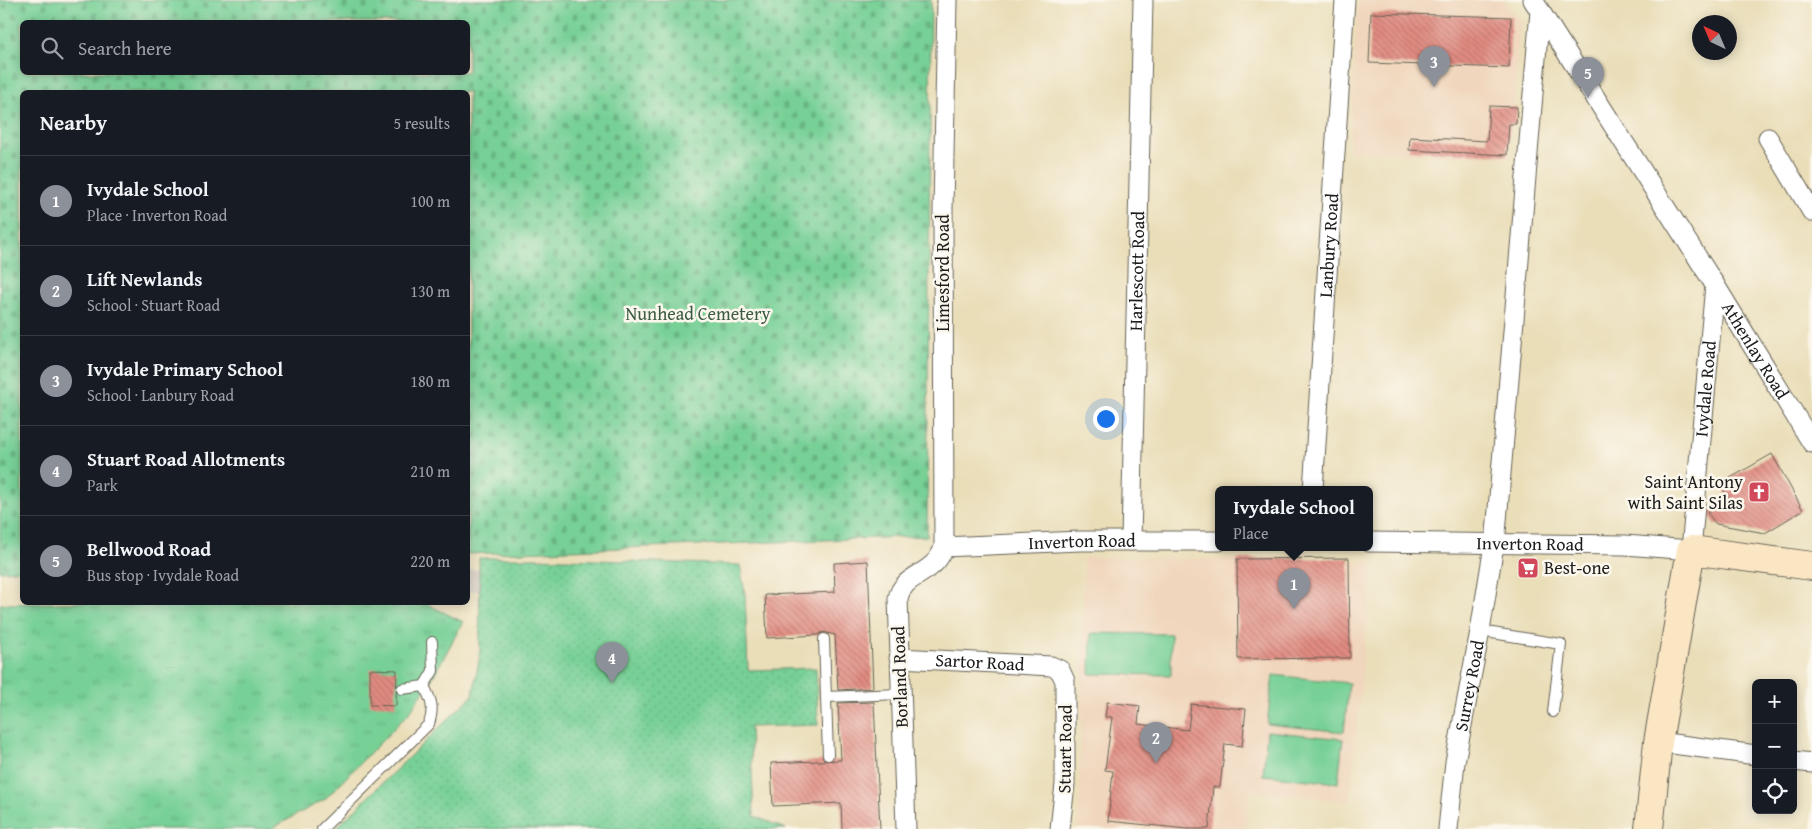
<!DOCTYPE html>
<meta charset="utf-8">
<style>
:root{--surface:#171b24;--page:#20242c;--text:#f1f3f6;--muted:#9ea1a6;--line:#363941;--accent:#8c9099}
body{margin:0;font-family:"Gentium Book Plus",serif;background:var(--page);color:var(--text)}
.controls{position:absolute;right:15px;bottom:15px;display:grid;overflow:hidden;border-radius:8px;box-shadow:0 2px 12px #0003}
.controls button{width:45px;height:45px;display:grid;place-items:center;padding:0;border:0;border-bottom:1px solid var(--line);background:var(--surface);color:var(--text);font:25px sans-serif}
.compass{position:absolute;left:1692px;top:15px;width:45px;height:45px;border-radius:50%;background:var(--surface);box-shadow:0 2px 12px #0003;rotate:316deg}
.you{position:absolute;left:1105px;top:418px;width:18px;height:18px;margin:-12px;border:4px solid #fff;border-radius:50%;background:#1a73e8;box-shadow:0 0 0 8px #1a73e833}
.badge{display:grid;place-items:center;width:32px;height:32px;border-radius:50%;background:var(--accent);color:#fff;font-size:16px;font-weight:700}
.pin{position:absolute;translate:-50% -41px;filter:drop-shadow(0 1px 2px #0008)}
.pin::after{content:'';position:absolute;top:26px;width:18px;height:15px;background:inherit;clip-path:polygon(0 0,100% 0,50% 100%)}
.popup{position:absolute;left:1215px;top:486px;width:158px;height:65px;box-sizing:border-box;display:grid;place-content:center;border-radius:8px;background:var(--surface);filter:drop-shadow(0 1px 4px #0005);font-size:16px;white-space:nowrap;color:var(--muted)}
.popup b{font-size:19px;color:var(--text)}
.popup::after{content:'';position:absolute;left:50%;top:100%;margin-left:-10px;border:10px solid transparent;border-top-color:var(--surface)}
.list{margin:0;padding:0;list-style:none}
h2{display:flex;justify-content:space-between;align-items:center;height:65px;margin:0;padding:0 20px;font-size:21px}
h2 small{font-size:16px;font-weight:400;color:var(--muted)}
.list li{display:grid;grid-template-columns:32px 1fr auto;gap:15px;align-items:center;box-sizing:border-box;height:90px;padding:0 20px;border-top:1px solid var(--line)}
.list b{display:block;font-size:19px;white-space:nowrap}
.list p{margin:0;font-size:16px;white-space:nowrap;color:var(--muted)}
.list em{font-size:16px;font-style:normal;color:var(--muted)}
.icon{flex:none;width:28px;height:28px;fill:none;stroke:currentColor;stroke-width:2;stroke-linecap:round;stroke-linejoin:round}
.map{position:relative;flex:none;width:1812px;height:829px;overflow:hidden}
.search{position:absolute;background:var(--surface);box-shadow:0 2px 12px #0003;left:20px;top:20px;width:450px;height:55px;display:flex;align-items:center;gap:12px;box-sizing:border-box;padding:0 18px;border-radius:8px;color:var(--muted);font-size:19px}
.panel{position:absolute;background:var(--surface);box-shadow:0 2px 12px #0003;left:20px;top:90px;width:450px;height:515px;border-radius:8px}
.map>svg:first-child{display:block}
.built{fill:#f0d6bc}
.industrial{fill:#cec2b9}
.grass{fill:url(#grass-tufts);stroke:#4a7659}
.cemetery{fill:url(#cemetery-stones);stroke:#4a7659;fill-rule:evenodd}
.park{fill:url(#park-dots);stroke:#4a7659}
.pitch{fill:#77d096;stroke:#4a7659}
.building{fill:url(#building-back-hatch)}
.lines{fill:none;stroke-linecap:round;stroke-linejoin:round}
.lane-casing{stroke:#646053;stroke-width:12}
.street-casing{stroke:#646053;stroke-width:21}
.secondary-casing{stroke:#646053;stroke-width:30}
.lane{stroke:#fff;stroke-width:10}
.street{stroke:#fff;stroke-width:19}
.secondary{stroke:#fbe6c4;stroke-width:28}
.labels{text-anchor:middle;stroke-width:5;stroke-linejoin:round;paint-order:stroke}
.street-label{font-size:18px;fill:#1c1c1c;stroke:#fbf7ec}
.park-label{font-size:18px;fill:#3c5b47;stroke:#fbf7ec}
.poi-label{font-size:18px;fill:#1c1c1c;stroke:#fbf7ec;text-anchor:end}
</style>
<div class="map">
<svg width="1812" height="829" viewBox="0 0 1812 829">
<defs>
<pattern id="grass-tufts" width="24" height="20" patternUnits="userSpaceOnUse" patternTransform="scale(1.25)"><rect width="24" height="20" fill="#77d096"/><path d="M3 7l-1-3M5 7V3M7 7l1-3M15 17l-1-3M17 17v-4M19 17l1-3" fill="none" stroke="#66b281"/></pattern>
<pattern id="cemetery-stones" width="16" height="16" patternUnits="userSpaceOnUse" patternTransform="scale(1.25)"><rect width="16" height="16" fill="#77d096"/><path d="M2 7V4a2 2 0 0 1 4 0v3zM10 15v-3a2 2 0 0 1 4 0v3z" fill="#66b281"/></pattern>
<pattern id="park-dots" width="8" height="8" patternUnits="userSpaceOnUse" patternTransform="scale(1.25)"><rect width="8" height="8" fill="#77d096"/><path d="M2 2h.1M6 6h.1" fill="none" stroke="#66b281" stroke-width="1.8" stroke-linecap="round"/></pattern>
<pattern id="building-back-hatch" width="6" height="6" patternUnits="userSpaceOnUse" patternTransform="scale(1.25)"><rect width="6" height="6" fill="#e28c82"/><path d="M-1 5l2 2M0 0l6 6M5-1l2 2" fill="none" stroke="#b6726a"/></pattern>
</defs>
<rect width="100%" height="100%" fill="#fbf7ec"/>
<filter id="ink" filterUnits="userSpaceOnUse"><feTurbulence type="fractalNoise" baseFrequency=".02" numOctaves="2"/><feDisplacementMap in="SourceGraphic" scale="10" xChannelSelector="R" yChannelSelector="G"/><feConvolveMatrix kernelMatrix="1 2 1 2 8 2 1 2 1" color-interpolation-filters="sRGB"/></filter>
<filter id="wash" filterUnits="userSpaceOnUse"><feTurbulence type="fractalNoise" baseFrequency=".0096" numOctaves="4" result="noise"/><feDisplacementMap in="SourceGraphic" scale="20" xChannelSelector="R" yChannelSelector="G"/><feGaussianBlur stdDeviation="1.12" result="paint"/><feColorMatrix in="noise" values="0 0 0 0 0 0 0 0 0 0 0 0 0 0 0 0 0 1.4 0 .05"/><feComposite in="paint" operator="in"/></filter>
<g filter="url(#wash)">
<rect width="100%" height="100%" fill="#eadeb9"/>
<g class="built">
<path d="M1358,0H1503L1520,23L1509,157L1349,150Z"/>
<path d="M1084,557L1373,562L1350,802L1251,790L1245,829H1077L1080,795Z"/>
</g>
<path class="industrial" d="M480,569L481,590L468,591V570Z"/>
<path class="grass" d="M114,602H423L463,622L434,675L409,713L325,799L271,829H0V604Z"/>
<path class="cemetery" d="M0,0H931L927,536L468,554V92H22V570L0,571ZM22,22H468V72H22Z"/>
<path class="park" d="M479,558H535L740,565L745,594L748,670L816,668L818,725L750,727L754,816L786,829H335L473,695L480,654Z"/>
<g class="pitch">
<path d="M1091,633L1171,634V675L1090,674Z"/>
<path d="M1273,675L1349,683L1344,732L1267,724Z"/>
<path d="M1267,731L1343,739L1338,783L1263,775Z"/>
</g>
<g id="blocks">
<g class="building">
<path d="M1371,13L1511,17L1509,68L1369,63Z"/>
<path d="M1489,106L1517,107L1516,124H1509L1507,155L1409,150L1410,137L1487,141Z"/>
<path d="M1772,454L1803,510L1765,533L1716,524L1707,513L1730,500L1720,484Z"/>
<path d="M1349,558L1350,658L1238,659L1237,559Z"/>
<path d="M868,561L873,688L838,690L835,635L823,632L818,635L767,638L765,595L835,592L834,563Z"/>
<path d="M370,669L397,670L396,706L370,705Z"/>
<path d="M874,702L880,829H842L841,803L773,806L771,763L841,760L838,703Z"/>
<path d="M1107,702L1140,706L1138,724L1188,730L1191,704L1246,709L1242,746L1225,744L1220,787H1213L1209,829H1187L1108,821L1113,771L1105,770L1112,717H1105Z"/>
</g>
</g>
</g>
<g filter="url(#ink)">
<use href="#blocks" fill-opacity="0" stroke="#646053" stroke-width="1"/>
<g class="lines">
<g class="lane-casing">
<g id="lane">
<path d="M1480,631L1561,644L1553,712"/>
<path d="M824,639L828,755"/>
<path d="M402,689L424,686L433,671L432,642"/>
<path d="M826,697L900,694"/>
<path d="M322,829L429,724C434,708 432,701 424,686"/>
</g>
</g>
<g class="street-casing">
<g id="street">
<path id="s1" d="M1533,0L1715,285L1812,443"/>
<path d="M1768,138L1812,212"/>
<path id="s2" d="M1313,490L1345,0"/>
<path id="s3" d="M1131,541L1143,0"/>
<path id="s4" d="M1369,542L1625,545L1691,550L1715,285"/>
<path id="s5" d="M944,547L1080,541H1219"/>
<path id="s6" d="M899,658L1051,666L1060,670L1065,681V784L1060,829"/>
<path d="M1658,742L1756,755"/>
<path d="M1793,761L1812,763"/>
<path d="M906,829L898,598C904,572 934,577 944,547L943,209L947,0"/>
<path id="s7" d="M1448,829L1455,762L1480,631L1496,533L1540,11"/>
</g>
</g>
<g class="secondary-casing">
<path id="secondary" d="M1649,829L1658,742L1691,550L1812,566"/>
</g>
<use href="#lane" class="lane"/>
<use href="#street" class="street"/>
<use href="#secondary" class="secondary"/>
</g>
</g>
<defs>
<g id="church-square" transform="scale(1.125)"><rect x="-9" y="-9" width="18" height="18" rx="4" fill="#d1495b" stroke="#fbf7ec"/><path d="M-1.2-6h2.4v3.5h3.3v2.4h-3.3V6h-2.4V-.1h-3.3v-2.4h3.3Z" fill="#fff"/></g>
<g id="supermarket-square" transform="scale(1.125)"><rect x="-9" y="-9" width="18" height="18" rx="4" fill="#d1495b" stroke="#fbf7ec"/><path d="M-6-5.5h2.5l.6 2H6L4.5 2H-2.5L-4.4-4H-6ZM-1.5 3.2a1.3 1.3 0 1 0 .1 0ZM3 3.2a1.3 1.3 0 1 0 .1 0Z" fill="#fff"/></g>
</defs>
<g fill-rule="evenodd">
<use href="#church-square" x="1759" y="492"/>
<use href="#supermarket-square" x="1528" y="568"/>
</g>
<g class="labels">
<g class="street-label">
<text dy="6" stroke="none"><textPath href="#s2" startOffset="245">Lanbury Road</textPath></text>
<text dy="6" stroke="none"><textPath href="#s3" startOffset="270">Harlescott Road</textPath></text>
<text transform="translate(943 273) rotate(-90)" y="6">Limesford Road</text>
<text dy="6" stroke="none"><textPath href="#s1" startOffset="415">Athenlay Road</textPath></text>
<text dy="6" stroke="none"><textPath href="#s4" startOffset="484">Ivydale Road</textPath></text>
<text dy="6" stroke="none"><textPath href="#s5" startOffset="138">Inverton Road</textPath></text>
<text dy="6" stroke="none"><textPath href="#s4" startOffset="161">Inverton Road</textPath></text>
<text dy="6" stroke="none"><textPath href="#s6" startOffset="81">Sartor Road</textPath></text>
<text transform="translate(900 677) rotate(-92)" y="6">Borland Road</text>
<text dy="6" stroke="none"><textPath href="#s7" startOffset="145">Surrey Road</textPath></text>
<text transform="translate(1065 749) rotate(-89)" y="6">Stuart Road</text>
</g>
<g class="park-label">
<text x="698" y="320">Nunhead Cemetery</text>
</g>
<g class="poi-label">
<text x="1743" y="488">Saint Antony<tspan x="1743" dy="21">with Saint Silas</tspan></text>
<text x="1544" y="574" text-anchor="start">Best-one</text>
</g>
</g>
</svg>
<div class="controls">
<button>+</button>
<button>−</button>
<button><svg class="icon" aria-label="locate" viewBox="0 0 24 24"><circle cx="12" cy="12" r="6"/><path d="M12 2v4M12 18v4M2 12h4M18 12h4"/></svg></button>
</div>
<svg class="compass" viewBox="-18 -18 36 36"><path d="M0-13l5 13h-10z" fill="#e53935"/><path d="M0 13l5-13h-10z" fill="#9ea1a6"/></svg>
<div class="you"></div>
<div class="pin badge" style="left:1294px;top:609px">1</div>
<div class="popup"><b>Ivydale School</b>Place</div>
<div class="pin badge" style="left:1156px;top:763px">2</div>
<div class="pin badge" style="left:1434px;top:87px">3</div>
<div class="pin badge" style="left:612px;top:683px">4</div>
<div class="pin badge" style="left:1588px;top:98px">5</div>
<div class="search"><svg class="icon" aria-label="search" viewBox="0 0 24 24"><circle cx="10" cy="10" r="6"/><path d="M15 15l6 6"/></svg>Search here</div>
<section class="panel">
<h2>Nearby<small>5 results</small></h2>
<ul class="list">
<li><span class="badge">1</span><div><b>Ivydale School</b><p>Place · Inverton Road</p></div><em>100 m</em></li>
<li><span class="badge">2</span><div><b>Lift Newlands</b><p>School · Stuart Road</p></div><em>130 m</em></li>
<li><span class="badge">3</span><div><b>Ivydale Primary School</b><p>School · Lanbury Road</p></div><em>180 m</em></li>
<li><span class="badge">4</span><div><b>Stuart Road Allotments</b><p>Park</p></div><em>210 m</em></li>
<li><span class="badge">5</span><div><b>Bellwood Road</b><p>Bus stop · Ivydale Road</p></div><em>220 m</em></li>
</ul>
</section>
</div>
